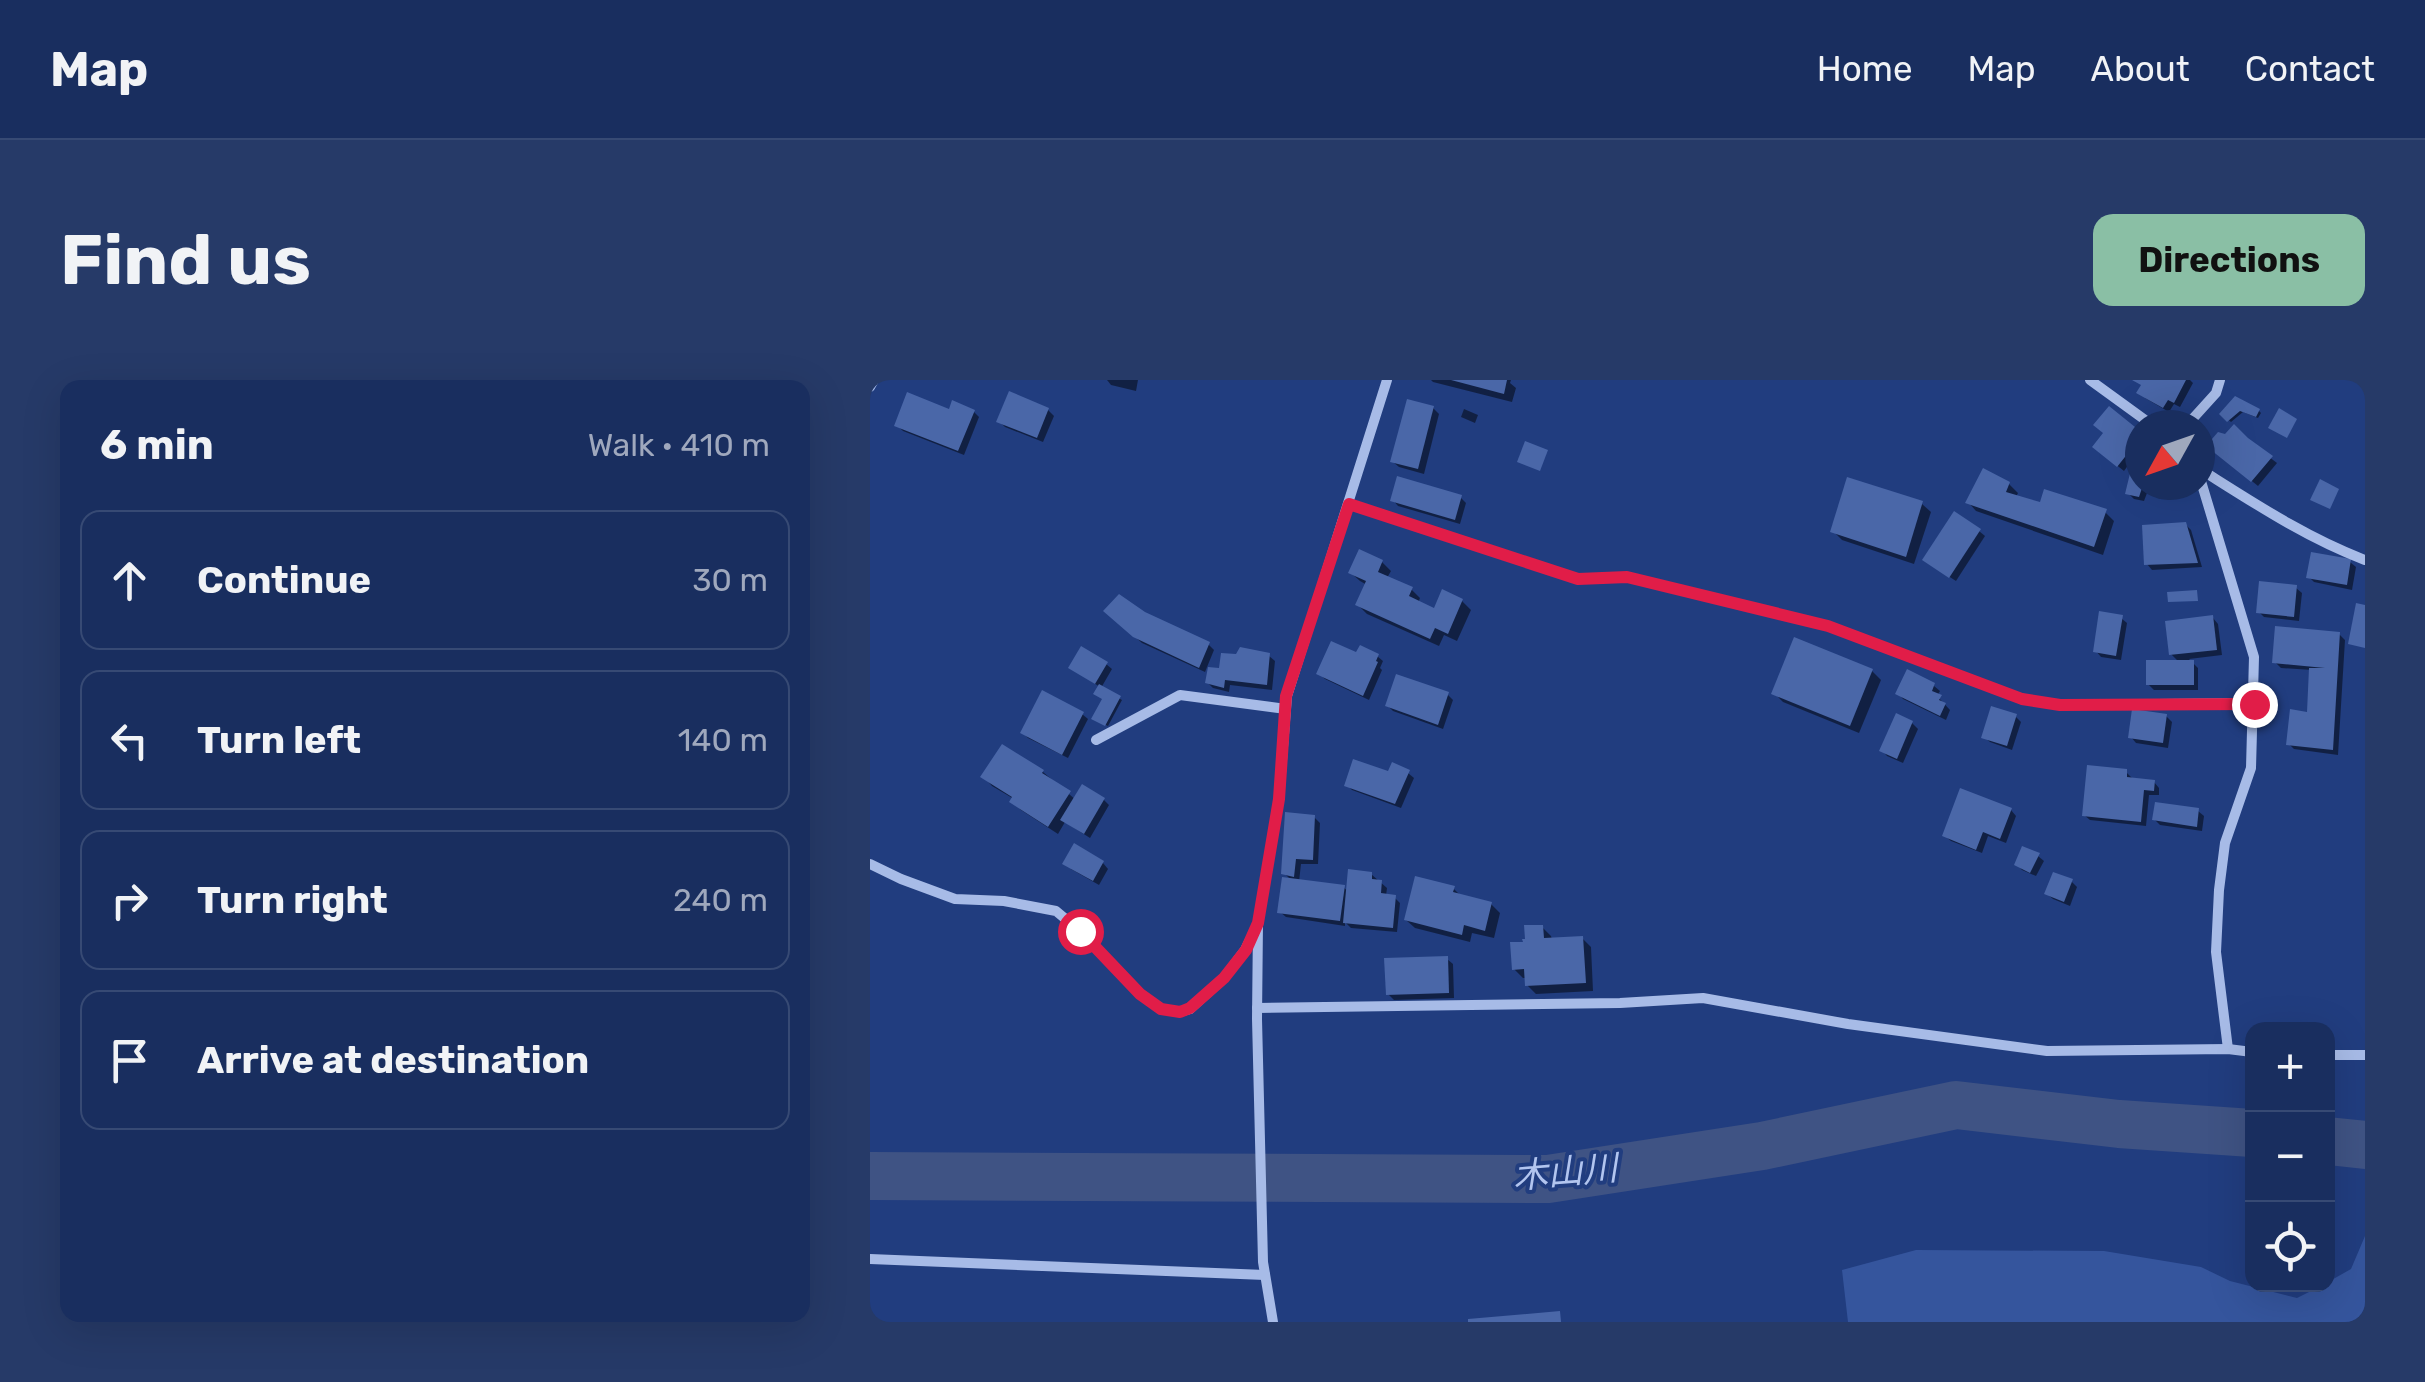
<!DOCTYPE html>
<meta charset="utf-8">
<style>
:root{--surface:#192e5f;--page:#263a68;--text:#f1f3f6;--muted:#9fa8bd;--line:#374a74;--accent:#8abfa5}
body{margin:0;font-family:Rubik,"Noto Sans JP",sans-serif;background:var(--page);color:var(--text)}
.controls{position:absolute;right:30px;bottom:30px;display:grid;overflow:hidden;border-radius:20px;box-shadow:0 10px 40px #0002}
.controls button{width:90px;height:90px;display:grid;place-items:center;padding:0;border:0;border-bottom:2px solid var(--line);background:var(--surface);color:var(--text);font:50px sans-serif}
.compass{position:absolute;left:1255px;top:30px;width:90px;height:90px;border-radius:50%;background:var(--surface);box-shadow:0 10px 40px #0002;rotate:230deg}
.stop{position:absolute;width:30px;height:30px;margin:-22px;border:8px solid #e11d48;border-radius:50%;background:#fff}
.stop.end{background:#e11d48;border-color:#fff;box-shadow:0 2px 10px #0008}
.list{margin:0;padding:0;list-style:none}
h2{display:flex;justify-content:space-between;align-items:center;height:130px;margin:0;padding:0 40px;font-size:42px}
h2 small{font-size:32px;font-weight:400;color:var(--muted)}
.list li{display:grid;grid-template-columns:65px 1fr auto;gap:30px;align-items:center;box-sizing:border-box;height:140px;margin:0 20px 20px;padding:0 20px;border:2px solid var(--line);border-radius:20px}
.list b{display:block;font-size:38px;white-space:nowrap}
.list em{font-size:32px;font-style:normal;color:var(--muted)}
.icon{flex:none;width:55px;height:55px;fill:none;stroke:currentColor;stroke-width:2;stroke-linecap:round;stroke-linejoin:round}
.map{position:relative;flex:none;width:1495px;height:942px;overflow:hidden;border-radius:20px}
header{display:flex;align-items:center;gap:60px;box-sizing:border-box;height:140px;padding:0 50px;background:var(--surface);border-bottom:2px solid var(--line)}
header strong{font-size:48px}
nav{display:flex;gap:55px;margin-inline-start:auto;font-size:35px}
.intro{display:flex;align-items:center;justify-content:space-between;box-sizing:border-box;height:240px;padding:0 60px}
h1{margin:0;font-size:70px}
.button{padding:25px 45px;border-radius:20px;background:var(--accent);color:#111;font-size:35px;font-weight:700}
main{display:flex;gap:60px;padding:0 60px}
aside{flex:1;background:var(--surface);border-radius:20px;box-shadow:0 10px 40px #0002}
.map>svg:first-child{display:block}
.green{fill:#35559d}
.shadow{fill:#0007}
.lines{fill:none;stroke-linecap:round;stroke-linejoin:round}
.river{stroke:#3f5384;stroke-width:48}
.building{fill:#4a67a8}
.street{stroke:#a7bbe7;stroke-width:10}
.route{stroke:#e11d48;stroke-width:12}
.labels{text-anchor:middle;stroke-width:8;stroke-linejoin:round;paint-order:stroke}
.water-label{font-size:35px;font-style:italic;fill:#b2c5ef;stroke:#213d7f}
</style>
<header>
<strong>Map</strong>
<nav><a>Home</a><a>Map</a><a>About</a><a>Contact</a></nav>
</header>
<div class="intro"><h1>Find us</h1><a class="button">Directions</a></div>
<main>
<aside>
<h2>6 min<small>Walk · 410 m</small></h2>
<ul class="list">
<li><svg class="icon" aria-label="ahead" viewBox="0 0 24 24"><path d="M12 20V5M6 11l6-6 6 6"/></svg><div><b>Continue</b></div><em>30 m</em></li>
<li><svg class="icon" aria-label="left" viewBox="0 0 24 24"><path d="M17 20v-9H6M10 6l-5 5 5 5"/></svg><div><b>Turn left</b></div><em>140 m</em></li>
<li><svg class="icon" aria-label="right" viewBox="0 0 24 24"><path d="M7 20v-9h11M14 6l5 5-5 5"/></svg><div><b>Turn right</b></div><em>240 m</em></li>
<li><svg class="icon" aria-label="arrive" viewBox="0 0 24 24"><path d="M6 21V4h12l-3 4 3 4H6"/></svg><div><b>Arrive at destination</b></div></li>
</ul>
</aside>
<div class="map">
<svg width="1495" height="942" viewBox="0 0 1495 942">
<rect width="100%" height="100%" fill="#213d7f"/>
<path class="green" d="M1495,856V942H978L972,890L1046,870L1234,871L1331,887L1360,901L1427,918L1453,905L1458,904V902L1481,889Z"/>
<g class="shadow">
<path d="M237,0H268L266,11L241,5Z"/>
<path d="M561,0H641L640,3L646,8L642,22L563,2Z"/>
<path d="M1265,0H1320L1323,3L1310,27L1304,24L1299,32L1275,18L1273,6Z"/>
<path d="M1366,20L1389,31L1391,33L1388,38L1373,32L1361,42L1352,34Z"/>
<path d="M563,28L569,34L554,94L529,87L523,82Z"/>
<path d="M594,29L608,35L605,43L591,37Z"/>
<path d="M178,30L184,36L173,62L135,47L129,41Z"/>
<path d="M80,32H104L109,37L94,75L33,51L27,45Z"/>
<path d="M1270,54V105H1280L1274,121L1264,119L1258,113L1267,73L1254,91L1230,72Z"/>
<path d="M1378,61L1407,83L1388,106L1345,71Z"/>
<path d="M1139,104L1148,113L1146,117L1171,125L1235,132L1244,141L1233,175L1106,131L1098,122Z"/>
<path d="M591,118L596,123L590,144L528,126L523,120Z"/>
<path d="M1052,124L1061,132L1044,184L972,160L963,151Z"/>
<path d="M1315,144L1321,150L1332,187L1282,190L1277,184Z"/>
<path d="M1109,151L1115,156L1086,201L1061,185Z"/>
<path d="M512,182L521,191L517,198L541,209L550,218L548,223L565,231L592,221L601,230L587,261L574,255L569,266L497,234L488,225L497,205L490,201L481,193Z"/>
<path d="M1480,182L1486,187L1482,210L1444,202L1439,197Z"/>
<path d="M1426,208L1432,213L1429,241L1394,237L1389,232Z"/>
<path d="M236,231L274,234L339,265L344,270L335,292L272,263Z"/>
<path d="M1251,238L1257,243L1251,280L1231,277L1226,271Z"/>
<path d="M1343,238L1348,244L1352,275L1319,279L1328,288V310H1284L1278,304L1310,283L1301,274Z"/>
<path d="M1469,254L1475,260L1468,375L1424,369L1419,364L1440,335L1442,290L1411,288L1405,282Z"/>
<path d="M399,276L405,281L402,310L360,305L359,312L343,308L337,302L351,290Z"/>
<path d="M488,276H507L513,281L510,288L512,290L499,320L455,299L449,293Z"/>
<path d="M236,284L242,289L231,308L252,320L238,346L226,340L234,319L230,307L201,288Z"/>
<path d="M1002,291L1011,300L989,353L913,322L904,313Z"/>
<path d="M1064,306L1070,311L1067,316L1080,330L1076,340L1033,319L1028,313Z"/>
<path d="M578,315L583,320L573,349L523,331L518,326Z"/>
<path d="M212,334L218,339L198,378L158,358L153,353Z"/>
<path d="M1145,336L1151,342L1142,370L1120,362L1114,357Z"/>
<path d="M1296,336L1302,342L1298,368L1266,363L1261,357Z"/>
<path d="M1042,343L1048,349L1033,383L1017,376L1012,370Z"/>
<path d="M132,367L173,392L206,420H234L239,425L220,458L195,442L188,454L151,430L142,422L144,419L122,406L114,397Z"/>
<path d="M1256,392L1262,398L1284,402L1289,408V415H1279L1276,446L1220,440L1214,435Z"/>
<path d="M538,393L544,398L531,428L482,410L477,405L519,394Z"/>
<path d="M1141,430L1146,436L1136,463L1118,456L1112,473L1081,461L1075,456Z"/>
<path d="M1328,431L1334,436L1332,451L1290,445L1285,440Z"/>
<path d="M444,437L450,443L448,484H431L429,502L474,508L479,512L501,494L517,508L516,516L524,517L530,523L527,552L481,548L475,542V546L416,537L410,532L422,501L414,493Z"/>
<path d="M1168,476L1174,481L1166,496L1152,490L1147,484Z"/>
<path d="M233,483L238,489L229,505L201,489Z"/>
<path d="M1201,501L1207,507L1200,526L1183,519L1177,514Z"/>
<path d="M583,508L592,517L621,524L630,533L624,558L602,553L600,562L545,548L536,540Z"/>
<path d="M672,547L681,556L682,560L712,558L721,567L723,611L666,614L657,605V598H653L644,589Z"/>
<path d="M577,579L583,584L584,618L524,620L518,614Z"/>
</g>
<g class="lines">
<g class="river">
<path d="M1458,761L1495,765"/>
<path d="M0,796L678,799L892,766L1086,725L1249,744L1382,753"/>
</g>
</g>
<g class="building">
<path d="M581,0H637L634,14Z"/>
<path d="M1262,0H1316L1304,23L1298,20L1293,28L1266,13L1271,5Z"/>
<path d="M139,11L179,28L167,58L126,42Z"/>
<path d="M37,12L79,29L82,20L105,30L88,71L24,46Z"/>
<path d="M1365,16L1390,29L1386,37L1370,31L1357,42L1349,34Z"/>
<path d="M537,19L564,26L548,89L520,82Z"/>
<path d="M1239,26L1270,51V58L1247,87L1222,67L1233,53L1223,45Z"/>
<path d="M1409,28L1427,39L1417,58L1398,48Z"/>
<path d="M1364,44L1378,58L1403,76L1381,102L1336,66L1348,52L1355,54Z"/>
<path d="M655,61L678,70L670,91L647,82Z"/>
<path d="M1270,73V105H1273L1269,117L1255,114L1263,81Z"/>
<path d="M1113,88L1140,102L1136,112L1170,122L1174,109L1237,129L1224,167L1095,123Z"/>
<path d="M527,96L592,115L585,140L520,121Z"/>
<path d="M977,97L1053,121L1036,177L960,152Z"/>
<path d="M1450,99L1469,109L1460,129L1440,120Z"/>
<path d="M1084,131L1111,149L1079,198L1052,180Z"/>
<path d="M1316,142L1328,183L1274,185L1272,145Z"/>
<path d="M489,169L513,180L508,192L543,207L539,216L564,228L572,209L593,219L578,254L565,248L560,259L485,225L496,201L478,193Z"/>
<path d="M1441,172L1481,179L1477,205L1436,198Z"/>
<path d="M1389,201L1427,205L1424,237L1386,233Z"/>
<path d="M1327,210L1328,221L1298,222L1297,212Z"/>
<path d="M249,214L275,232L340,262L329,288L263,257L233,231Z"/>
<path d="M1486,223L1495,225V268L1478,264Z"/>
<path d="M1229,231L1253,235L1246,276L1223,272Z"/>
<path d="M1343,235L1347,270L1299,275L1295,241Z"/>
<path d="M1405,246L1470,252L1463,370L1416,365L1420,329L1437,332L1439,288H1455L1402,283Z"/>
<path d="M924,257L1003,289L980,346L901,314Z"/>
<path d="M461,261L486,272L490,265L509,274L506,281L508,282L493,316L446,294Z"/>
<path d="M211,266L238,282L225,304L198,288Z"/>
<path d="M370,267L400,273L397,305L355,300L354,308L335,303L338,287L349,288L351,273L366,274Z"/>
<rect x="1276" y="280" width="48" height="25"/>
<path d="M1037,289L1065,303L1062,311L1072,315L1069,320L1076,323L1070,336L1025,314Z"/>
<path d="M526,294L579,312L568,345L515,326Z"/>
<path d="M229,304L251,316L235,346L221,339L232,319L223,314Z"/>
<path d="M172,310L214,332L192,375L150,353Z"/>
<path d="M1121,326L1147,334L1137,366L1111,358Z"/>
<path d="M1262,329L1297,334L1293,363L1258,358Z"/>
<path d="M1026,333L1043,341L1027,379L1009,371Z"/>
<path d="M132,364L174,390L172,393L201,411L178,447L139,422L142,417L110,397Z"/>
<path d="M483,379L518,391L522,382L540,390L525,424L474,406Z"/>
<path d="M1217,385L1257,389V397L1285,400L1284,411L1274,410L1271,442L1212,436Z"/>
<path d="M212,404L235,418L214,454L190,440Z"/>
<path d="M1090,408L1142,428L1130,459L1113,452L1106,470L1072,456Z"/>
<path d="M1285,422L1329,428L1327,447L1282,440Z"/>
<path d="M415,432L445,435L443,480L426,479L424,497L411,494Z"/>
<path d="M204,463L234,481L223,501L192,484Z"/>
<path d="M1152,466L1170,473L1160,493L1144,485Z"/>
<path d="M478,489L502,492V499L512,500L511,513L526,515L523,548L473,543Z"/>
<path d="M1183,492L1203,499L1194,522L1174,514Z"/>
<path d="M545,496L585,506L583,512L622,522L615,551L594,545L592,555L534,540Z"/>
<path d="M412,497L475,505L470,541L407,533Z"/>
<path d="M654,545H673L674,558L713,556L716,603L655,606L654,589L642,590L640,562H653L652,559H655Z"/>
<path d="M578,576L579,613L516,615L514,578Z"/>
<path d="M690,931L691,942H598V939Z"/>
</g>
<g class="lines">
<g class="street">
<path d="M1220,0L1282,45"/>
<path d="M0,7L4,0"/>
<path d="M1317,45L1346,13L1350,0"/>
<path d="M1330,89C1384,123 1435,157 1495,180"/>
<path d="M1330,98L1384,277L1381,388L1355,463L1349,510L1346,572L1358,669"/>
<path d="M479,124L708,199L757,197L958,246L1152,319L1190,325L1384,323"/>
<path d="M226,360L310,315L416,329"/>
<path d="M0,484L31,499L85,519L134,521L186,531L210,551L270,614L291,629L310,632L320,629L354,598L375,570L388,544"/>
<path d="M387,628L750,623L833,618L978,644L1177,671L1358,669L1382,672"/>
<path d="M1458,675H1495"/>
<path d="M0,879L395,895"/>
<path d="M403,942L393,882L387,639L388,543L409,419L417,316L517,0"/>
</g>
</g>
<g class="lines">
<path class="route" d="M210,551L270,614L291,629L310,632L320,628L354,598L376,570L388,543L409,419L416,316L479,124L708,199L757,197L958,246L1152,319L1190,325L1384,324"/>
</g>
<g class="labels">
<g class="water-label">
<text transform="translate(695 792) rotate(-5)" y="12">木山川</text>
</g>
</g>
</svg>
<div class="controls">
<button>+</button>
<button>−</button>
<button><svg class="icon" aria-label="locate" viewBox="0 0 24 24"><circle cx="12" cy="12" r="6"/><path d="M12 2v4M12 18v4M2 12h4M18 12h4"/></svg></button>
</div>
<svg class="compass" viewBox="-18 -18 36 36"><path d="M0-13l5 13h-10z" fill="#e53935"/><path d="M0 13l5-13h-10z" fill="#9fa8bd"/></svg>
<div class="stop" style="left:210px;top:551px"></div>
<div class="stop end" style="left:1384px;top:324px"></div>
</div>
</main>
